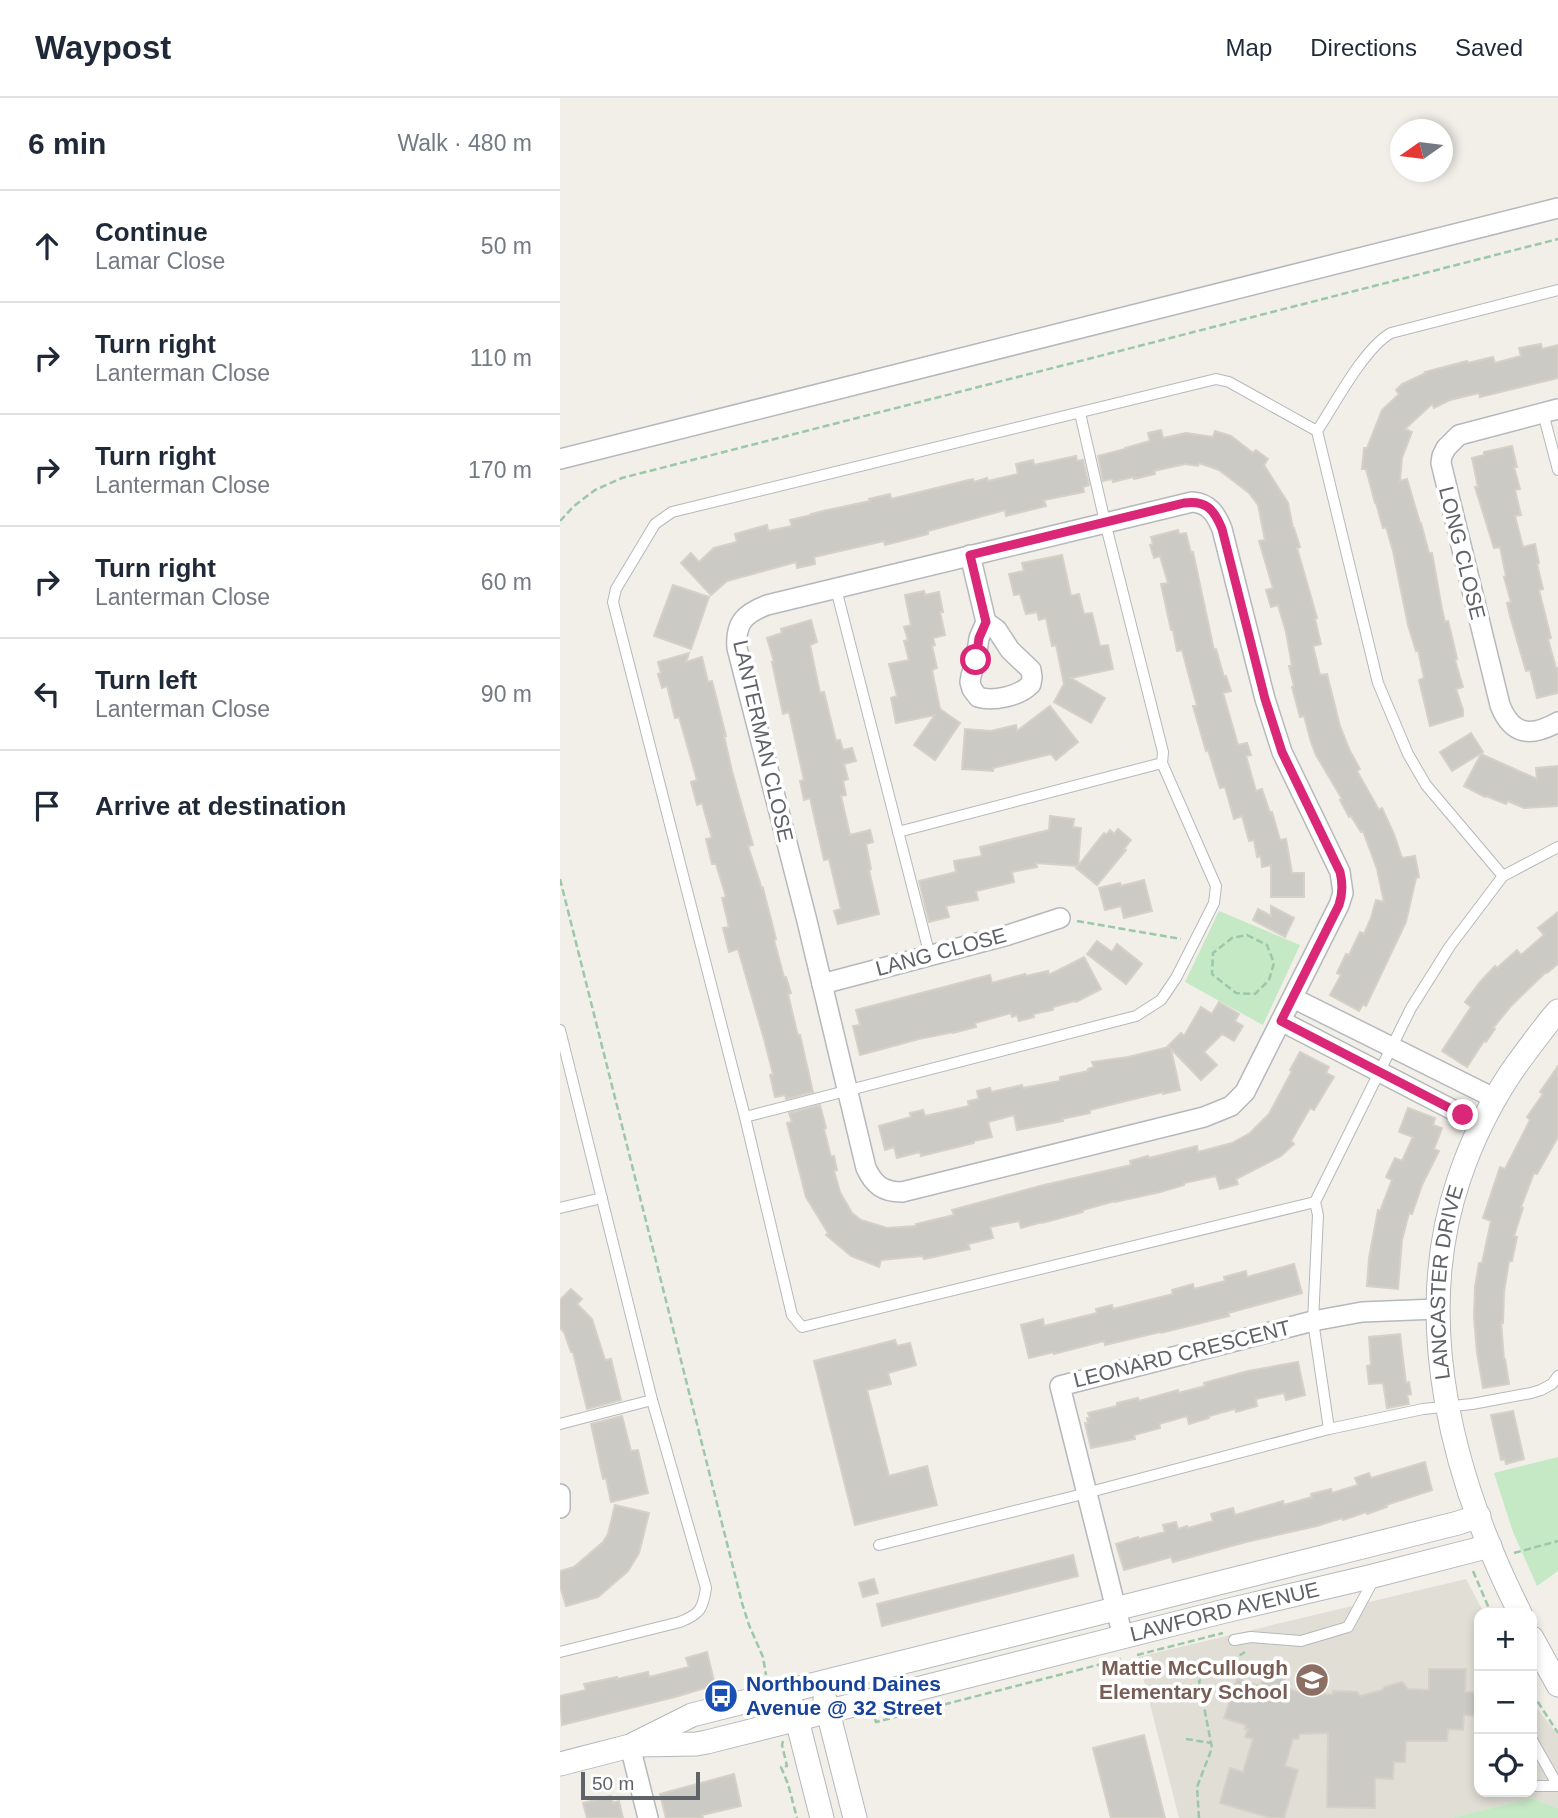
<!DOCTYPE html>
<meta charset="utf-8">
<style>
:root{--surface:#fff;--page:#f6f6f7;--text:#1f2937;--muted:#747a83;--line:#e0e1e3}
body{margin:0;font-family:Helvetica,sans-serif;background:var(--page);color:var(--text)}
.controls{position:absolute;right:21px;bottom:21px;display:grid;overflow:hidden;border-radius:14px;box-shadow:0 4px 10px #0003}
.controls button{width:63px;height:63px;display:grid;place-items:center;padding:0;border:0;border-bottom:2px solid var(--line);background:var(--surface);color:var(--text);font:35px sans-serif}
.compass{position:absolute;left:830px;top:21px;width:63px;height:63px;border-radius:50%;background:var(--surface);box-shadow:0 4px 10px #0003;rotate:256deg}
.scale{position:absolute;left:21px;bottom:18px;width:119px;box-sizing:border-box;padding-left:7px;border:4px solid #5f6368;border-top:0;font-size:19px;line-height:24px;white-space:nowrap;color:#5f6368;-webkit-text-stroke:5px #fff;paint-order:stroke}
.stop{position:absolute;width:21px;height:21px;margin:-16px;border:5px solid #db2777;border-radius:50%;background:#fff}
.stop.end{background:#db2777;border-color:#fff;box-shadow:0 2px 7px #0008}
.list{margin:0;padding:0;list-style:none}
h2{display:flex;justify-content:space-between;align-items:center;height:91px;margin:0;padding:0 28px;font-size:30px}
h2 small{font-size:23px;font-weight:400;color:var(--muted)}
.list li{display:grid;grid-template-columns:46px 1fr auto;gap:21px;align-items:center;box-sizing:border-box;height:112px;padding:0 28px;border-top:2px solid var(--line)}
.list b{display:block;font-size:26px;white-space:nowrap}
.list p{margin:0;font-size:23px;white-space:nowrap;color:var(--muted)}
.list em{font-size:23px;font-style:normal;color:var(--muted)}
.icon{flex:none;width:38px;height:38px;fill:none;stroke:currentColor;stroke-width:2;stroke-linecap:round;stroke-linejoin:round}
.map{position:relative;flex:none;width:998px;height:1720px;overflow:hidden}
header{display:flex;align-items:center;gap:42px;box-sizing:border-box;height:98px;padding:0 35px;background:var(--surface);border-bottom:2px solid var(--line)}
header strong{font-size:33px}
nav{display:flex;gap:38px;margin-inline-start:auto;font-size:24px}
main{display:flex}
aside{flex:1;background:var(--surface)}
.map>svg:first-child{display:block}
.education{fill:#e1ded6}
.green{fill:#c5e8c5}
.building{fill:#cccac5;stroke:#d6d1c6;stroke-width:2}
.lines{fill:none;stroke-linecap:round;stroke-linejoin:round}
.service-casing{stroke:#b5b8bc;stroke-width:12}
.minor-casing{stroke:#b5b8bc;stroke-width:22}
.tertiary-casing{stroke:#b5b8bc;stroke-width:25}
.path{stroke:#9cc7a9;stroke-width:2.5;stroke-dasharray:7 3.5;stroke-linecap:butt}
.service{stroke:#fff;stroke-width:10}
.minor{stroke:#fff;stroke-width:19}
.tertiary{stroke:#fff;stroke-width:23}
.route{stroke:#db2777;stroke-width:9}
.labels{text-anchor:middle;stroke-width:7;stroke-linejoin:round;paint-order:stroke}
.street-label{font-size:21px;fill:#5f6368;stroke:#fff}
.education-label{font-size:21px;font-weight:bold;fill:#785e54;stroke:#fff;text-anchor:end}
.transit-label{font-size:21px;font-weight:bold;fill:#164399;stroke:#fff;text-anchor:start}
</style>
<header>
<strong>Waypost</strong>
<nav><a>Map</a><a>Directions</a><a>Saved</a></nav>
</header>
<main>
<aside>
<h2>6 min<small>Walk · 480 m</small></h2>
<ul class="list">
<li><svg class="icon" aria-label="ahead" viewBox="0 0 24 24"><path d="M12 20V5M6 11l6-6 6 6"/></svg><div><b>Continue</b><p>Lamar Close</p></div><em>50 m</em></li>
<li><svg class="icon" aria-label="right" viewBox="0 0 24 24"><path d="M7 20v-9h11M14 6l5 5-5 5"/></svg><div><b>Turn right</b><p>Lanterman Close</p></div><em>110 m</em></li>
<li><svg class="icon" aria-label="right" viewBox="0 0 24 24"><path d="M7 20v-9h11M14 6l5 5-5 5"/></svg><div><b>Turn right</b><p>Lanterman Close</p></div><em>170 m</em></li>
<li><svg class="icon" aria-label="right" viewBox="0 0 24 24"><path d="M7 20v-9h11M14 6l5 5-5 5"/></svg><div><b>Turn right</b><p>Lanterman Close</p></div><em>60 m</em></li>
<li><svg class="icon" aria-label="left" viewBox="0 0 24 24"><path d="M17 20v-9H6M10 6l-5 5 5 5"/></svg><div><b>Turn left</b><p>Lanterman Close</p></div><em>90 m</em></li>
<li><svg class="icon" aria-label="arrive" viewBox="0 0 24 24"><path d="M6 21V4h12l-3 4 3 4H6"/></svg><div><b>Arrive at destination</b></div></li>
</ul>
</aside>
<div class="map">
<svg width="998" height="1720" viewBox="0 0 998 1720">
<rect width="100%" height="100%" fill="#f1efe8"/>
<path class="education" d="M906,1481L924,1515H919V1694H972V1604L998,1637V1710L971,1700L891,1720H619L578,1559Z"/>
<g class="green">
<path d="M659,813L740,847L703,927L625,884Z"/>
<path d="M998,1359V1473L977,1488L953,1434L934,1375Z"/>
<path d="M971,1700L998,1710V1720H891Z"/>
</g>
<g class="building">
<path d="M981,246L982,251L998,247V280L920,299L919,295L890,302L874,310L872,306L845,331L852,334L842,360L840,383L847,381L860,425H861L869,455H872L882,511L885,524L888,523L893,543L897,561L895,562L903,589L896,591L903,612V618L870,628L859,582L864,580L858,552L856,553L848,527L833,453L826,429L823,430L816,405H815L806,371H802L804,350H807L822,312L839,296L836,292L842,286L866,275L865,274L907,263L908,265L933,259L935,265L961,258L959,250Z"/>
<path d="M601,332L603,340L626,335L653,339L655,333L671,338L693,355L696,352L708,361L704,367L728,405L733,430H734L740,449L737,450L757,520L755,521L761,546L753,548L760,577L767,576L780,628L790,653L800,671L797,673L819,712L822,710L834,736L842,760L855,758L859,779L856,780L846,824L806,908L803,906L799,913L770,897L781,877L777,875L786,856L789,857L800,834L804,836L811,820L816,802L824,804L817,771L803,733L801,734L791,718L789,719L780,702L782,701L756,657L751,644L744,618L740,619L732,589L734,588L729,568H732L726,534L718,507L711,509L706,492L713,490L699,443L705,442L698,407L689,395L659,372L639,365L638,368L625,366L594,373L595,376L574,381L573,379L553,384L552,381L543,383L538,358L565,351V350L590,343L588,335Z"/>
<path d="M952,348L957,369H954L960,391L955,392L961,417L955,418L963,449L975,446L979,465L977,466L983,491L979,492L991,540L988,541L996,570H998V595L977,600L970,572L966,573L950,518L947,505L951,504L944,479L946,478L940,449L934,450L915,389H918L912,360L924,357V354Z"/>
<path d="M516,358L517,363L523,362L529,387L523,389L524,394L484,402L486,408L446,418L445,412L368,433V436L325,447L324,443L254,459L255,466L237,470L236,464L200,474L167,483L151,497L121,465L131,455L139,464L154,450L177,444L175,436L207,427L208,433L232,428L230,422L252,417L251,416L263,413L310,403L309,401L330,396L331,401L413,381L414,384L427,380L428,383L458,376L456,366L473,362L474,367Z"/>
<path d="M618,432L619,436L626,435L631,455L633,454L654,552L656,551L664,579L666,578L671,593L663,595L678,647L687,645L691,657L686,658L696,693L702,691L710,715L712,714L720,742L726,741L732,775H744V799H711V767L702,769L701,758L697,759L694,742L689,743L682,718L674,721L665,689L660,690L648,652L646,653L633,608H637L622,552L617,553L613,532H611L601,486L608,485L600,458L594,460L590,447L593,446L591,439Z"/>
<path d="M502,457L511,498L519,496L524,516L532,515L540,548L548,547L553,571L511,580L545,600L531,625L494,604L504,586L496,547L492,548L486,520L479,522L477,514L466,516L460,496L454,497L449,476L464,473L462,465Z"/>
<path d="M113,487L149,499L131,551L94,538Z"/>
<path d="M364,493L365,497L379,494L383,514H380L385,537L373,540L375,547L372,548L377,570L372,572L380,611L400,625L375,662L354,647L375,617L336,625L331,600L337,598L329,566L349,562L344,543L348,542L344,529L351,527L345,497Z"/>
<path d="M251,522L257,544L250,547L260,595L264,594L276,643L280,642L283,652L292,650L296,663L284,666L288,681L283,683L286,697L281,698L290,737L310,732L313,744L306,746L311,771L309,772L319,816L278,826L274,813L281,811L269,761L264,762L250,700L244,702L240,683L244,682L229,614L223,616L212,564H214L207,540L222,535L221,531Z"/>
<path d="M129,555L126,564L142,559L148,584L152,583L166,638H164L172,673L193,747L188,748L202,791L203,790L216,841L214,842L224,879H226L231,895L228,896L238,938L240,937L253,994L226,1001L225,997L215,999L210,977L213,976L204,941L178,851L169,854L163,830L169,829L162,800L166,799L156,766H152L146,741L152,740L142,705L137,707L131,684L137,682L119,619L115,620L107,588L102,590L98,576L101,575L98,564Z"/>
<path d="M490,608L518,644L496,662L491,656L433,670V673L402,671L405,631L431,633L456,627L457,633Z"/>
<path d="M911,635L923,654L892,673L880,654Z"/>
<path d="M921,656L977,681L976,670L998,668V708L964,710L948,703L946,706L926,698L925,699L904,688Z"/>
<path d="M490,718L514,721L513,729L521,730L518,768L544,735L546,737L550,732L554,736L558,731L571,742L564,751L566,752L537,787L516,770L517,768L476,765L477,769L452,774L454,784L416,793L418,802L386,808L389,819L369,824L359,783L396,774L394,763L422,758L420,749L489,732Z"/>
<path d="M584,782L592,813L564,820L561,808L545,812L539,790L560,785L561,788Z"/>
<path d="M711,808L734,820L725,839L693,822L698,811L711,818Z"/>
<path d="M998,814V866L987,875L986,874L951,908L933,930L935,931L926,944L924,943L907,969L882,953L911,909L905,904L920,884L935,868L937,870L957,852L961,857L984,837L978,830Z"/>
<path d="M537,843L552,854L557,846L582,866L566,886L527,856Z"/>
<path d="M524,859L541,891L516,904L515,903L493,909V912L473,916L474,919L459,923L457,917L452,919L451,915L415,925L416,929L393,935V934L359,941L300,957L293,928L300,927L296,912L430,877L432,885L465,876L466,878L488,873L489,877Z"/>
<path d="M659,904L679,916L675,923L683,928L674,943L662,936L644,954L657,967L641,982L611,951L620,992L603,996V994L562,1004L530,1012V1015L502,1021L503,1023L457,1032L454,1017L428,1024L432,1039L414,1043V1045L361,1058L360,1054L337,1060L334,1049L325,1052L319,1028L351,1019L350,1015L363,1012L365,1018L409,1008L408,1003L419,1001L417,993L430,990L431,994L462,987L463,990L500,983V979L528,973V971L534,969L532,964L568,959L609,949L608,948L621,935L624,938L641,909L652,916Z"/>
<path d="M740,954L769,969L766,975L774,979L754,1012L750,1010L731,1043L734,1046L721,1058L676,1081L678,1086L660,1091L656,1078L624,1085V1087L600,1094L555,1104V1103L523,1112V1114L482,1125V1124L461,1130L459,1123L430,1129L433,1140L408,1146L410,1151L364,1161L363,1158L321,1162L319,1169L291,1158L266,1137L268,1135L246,1099L227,1025L232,1024L229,1015L260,1007L266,1030L264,1031L271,1059L274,1058L277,1072L274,1073L280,1094L292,1115L301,1122L327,1130L356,1128V1126L394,1117L392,1112L480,1088L571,1067L570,1063L588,1058L589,1060L637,1048L638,1054L672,1045L690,1035L709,1016L732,973L730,972Z"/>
<path d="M998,968V1039L977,1076L974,1075L961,1109L963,1110L954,1138L957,1139L952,1163H949L944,1194L943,1225L941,1224L944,1261H945L949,1286L923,1290L917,1254L914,1220L915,1189L919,1165H922L931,1123L923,1120L940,1069L945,1071L970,1022L967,1019L983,996L980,994Z"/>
<path d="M848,1010L875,1020L873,1027L882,1030L874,1051L879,1053L862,1087L852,1116L849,1115L842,1142L838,1191L807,1188L809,1160L818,1112L820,1113L832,1082L826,1079L835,1060L842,1063L853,1039L839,1034Z"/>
<path d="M734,1166L742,1195L668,1215L669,1218L601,1235L600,1234L545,1247L544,1243L494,1256V1254L469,1260L461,1227L483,1221L484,1228L537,1215L536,1211L552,1207L553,1211L613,1196L612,1192L633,1186L634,1191L665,1183L664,1179L686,1173L687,1179Z"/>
<path d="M11,1191L22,1201L17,1206L32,1221L45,1262L51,1261L61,1302L27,1311L13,1254H11L4,1234L0,1230V1202Z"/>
<path d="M840,1236L846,1285L849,1284L851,1296L847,1297L849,1306L827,1310L823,1285L809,1286L807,1268L811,1267L809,1239Z"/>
<path d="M335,1242L337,1248L350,1245L356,1267L328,1275L331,1286L307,1292L329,1378L367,1368L377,1407L295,1427L254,1263Z"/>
<path d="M738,1264L745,1297L726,1302L724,1295L696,1301L697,1308L676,1314L675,1311L649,1318V1320L629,1326L627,1318L599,1326L600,1330L574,1337L575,1341L531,1350L525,1325H528L527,1320H530L528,1315L557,1308V1305L578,1300L579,1303L618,1292V1295L645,1288L644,1285L688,1273Z"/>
<path d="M953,1313L964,1361L946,1366L945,1361L941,1362L931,1317Z"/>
<path d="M62,1318L71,1353L78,1352L88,1395L51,1404L46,1380L43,1381L31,1326Z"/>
<path d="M865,1364L872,1392L826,1407L827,1409L807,1416L806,1414L783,1422L782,1420L757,1428L686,1444L613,1464L611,1459L564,1472L556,1446L578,1439V1441L605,1434L603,1427L616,1424L618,1431L627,1428L628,1430L653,1423L651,1416L673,1410L675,1417L723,1403L724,1407L752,1399L751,1396L771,1391L772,1395L798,1387L795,1380L809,1375L811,1380Z"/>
<path d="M55,1407L89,1415L79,1455L68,1473L38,1499L6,1508L0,1488V1473L14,1469L43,1444L48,1436Z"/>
<path d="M513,1457L518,1478L322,1528L317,1506Z"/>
<path d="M314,1481L318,1495L303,1499L299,1485Z"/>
<path d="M147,1554L155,1587L115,1599L2,1627L0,1598L26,1592L24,1586L57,1579V1581L88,1574L89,1579L129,1569L126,1560Z"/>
<path d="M869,1571H906L905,1594L918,1595L917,1618L904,1617L903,1632L888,1631L887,1643H846L845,1664H834L833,1681L815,1680V1710L767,1709L768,1635L740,1636L738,1641H733L725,1668L738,1672L724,1720H711L660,1705L670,1670L683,1674L693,1641L685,1639L688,1631H685L686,1627L664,1620L677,1581L700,1588L705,1575L725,1581L723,1589L748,1597L773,1596V1593L797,1594L800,1598L822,1592L825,1589L842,1584L848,1591L869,1592Z"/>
<path d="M584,1637L605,1720H551L533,1650Z"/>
<path d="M174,1676L181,1708L142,1717L143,1720H106L100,1696Z"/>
<path d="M51,1698L53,1705L59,1703L63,1720H27L23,1705Z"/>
</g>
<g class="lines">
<g class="service-casing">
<g id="service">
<path d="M983,315L998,372"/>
<path d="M276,491L370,858"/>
<path d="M338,734L602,665"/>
<path d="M943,778L866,687L848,656L818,585L757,333C775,306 804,250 831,235L998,192"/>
<path d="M0,932L92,1302L146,1490C143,1511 140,1516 120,1524L0,1554"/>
<path d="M185,1019L576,918L601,902L616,880L654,805L656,788L602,665L603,654L545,424L520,315"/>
<path d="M755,1104L242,1229L232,1217L185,1019L53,504L56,491L95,426L112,414L656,281L669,284L757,333"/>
<path d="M0,1110L42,1100"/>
<path d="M0,1326L92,1302"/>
<path d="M769,1331L753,1223L758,1117L755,1104L851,910L890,848L943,778L998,749"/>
<path d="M319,1447L511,1399L769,1331L863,1311L912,1306L971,1295L981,1292L992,1286L998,1278"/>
<path d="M674,1542L691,1539L741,1543L788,1529L814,1481"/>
<path d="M972,1642L998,1688"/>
<path d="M972,1688H998"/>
</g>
</g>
<g class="minor-casing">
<g id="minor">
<path d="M998,311L899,337L886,350L882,358L881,365L940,607C952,638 971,639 998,624"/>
<path d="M0,361L998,110"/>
<path d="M632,404C649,405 656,416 662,431L705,601L722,654L780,774L783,795L779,807L685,994L671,1008L644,1019L342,1094C323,1094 314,1087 306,1070L247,823L177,550C175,525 184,516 207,507Z"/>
<path d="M410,457L426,524L419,540L416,561L411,578L410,584L412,591L418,599C433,604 460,598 471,586L472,579L471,572L450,552L437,532L426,524"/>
<path d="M262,886L448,837L500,820"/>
<path d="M733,900L936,1001"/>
<path d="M721,923L922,1027"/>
<path d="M0,1396V1410"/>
<path d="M563,1539L500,1288L753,1223L802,1214L877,1211"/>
<path d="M70,1648L88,1720"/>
</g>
</g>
<g class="tertiary-casing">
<g id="tertiary">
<path id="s1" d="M960,1515C894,1384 850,1225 899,1081C911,1045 929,1008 950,976C963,957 977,939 991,921L998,913"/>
<path d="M972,1540L998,1587"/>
<path d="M265,1602L295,1720"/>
<path d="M234,1610L262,1720"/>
<path id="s2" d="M79,1647L136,1646L147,1644L665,1513L809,1479L930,1448"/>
<path d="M0,1666L70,1648L132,1617L898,1425L919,1418"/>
</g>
</g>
<g class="path">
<path d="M0,423L14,408L35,392L62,380L998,141"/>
<path d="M0,781L182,1505L189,1527L203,1559L206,1577"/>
<path d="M517,823L621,841"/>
<path d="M687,837L707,847L714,865L709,882L695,896L676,895L652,876L653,855L672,840Z"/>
<path d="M954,1455L998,1443"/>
<path d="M913,1473L931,1515"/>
<path d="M577,1557L663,1535"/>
<path d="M972,1595L998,1635"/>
<path d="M315,1621L316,1624L561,1561"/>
<path d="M626,1641L651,1645"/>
<path d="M223,1643L222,1647L227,1668L221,1669L228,1686L237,1720"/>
<path d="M639,1720L637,1689L652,1650L639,1583L685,1554"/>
</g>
<use href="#service" class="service"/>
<use href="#minor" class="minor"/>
<use href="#tertiary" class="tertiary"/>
</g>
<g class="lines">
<path class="route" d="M416,562L419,540L426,524L410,457L624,405C646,402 654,411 662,431L705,601L722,654L780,774C783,786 783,795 779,807L721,923L903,1017"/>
</g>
<defs>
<g id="school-disc" transform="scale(1.75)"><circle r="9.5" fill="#8d6e63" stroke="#fff"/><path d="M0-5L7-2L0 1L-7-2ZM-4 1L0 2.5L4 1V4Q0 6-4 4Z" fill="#fff"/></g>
<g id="bus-disc" transform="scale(1.75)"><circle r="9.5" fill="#1a4fb4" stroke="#fff"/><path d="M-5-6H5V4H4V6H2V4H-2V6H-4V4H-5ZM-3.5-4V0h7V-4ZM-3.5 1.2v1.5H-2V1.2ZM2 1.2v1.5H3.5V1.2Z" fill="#fff"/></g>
</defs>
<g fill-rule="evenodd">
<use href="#school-disc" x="752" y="1582"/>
<use href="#bus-disc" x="161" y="1598"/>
</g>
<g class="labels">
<g class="street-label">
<text transform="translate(902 455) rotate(76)" y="7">LONG CLOSE</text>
<text transform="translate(203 643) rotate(77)" y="7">LANTERMAN CLOSE</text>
<text transform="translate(381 854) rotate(-15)" y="7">LANG CLOSE</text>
<text dy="7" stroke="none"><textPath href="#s1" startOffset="345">LANCASTER DRIVE</textPath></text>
<text transform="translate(622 1256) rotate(-14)" y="7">LEONARD CRESCENT</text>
<text dy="7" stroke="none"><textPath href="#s2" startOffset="602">LAWFORD AVENUE</textPath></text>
</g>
<g class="education-label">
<text x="728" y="1577">Mattie McCullough<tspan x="728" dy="24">Elementary School</tspan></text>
</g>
<g class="transit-label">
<text x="186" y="1593">Northbound Daines<tspan x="186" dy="24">Avenue @ 32 Street</tspan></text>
</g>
</g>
</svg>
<div class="controls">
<button>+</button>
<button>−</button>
<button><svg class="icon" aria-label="locate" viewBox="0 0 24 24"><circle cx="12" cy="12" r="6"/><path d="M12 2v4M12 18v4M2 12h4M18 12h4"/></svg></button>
</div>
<svg class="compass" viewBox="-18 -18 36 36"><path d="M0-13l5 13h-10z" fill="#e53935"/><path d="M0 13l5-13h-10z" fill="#747a83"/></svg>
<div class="scale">50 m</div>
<div class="stop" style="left:416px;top:562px"></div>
<div class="stop end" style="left:903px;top:1017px"></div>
</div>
</main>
